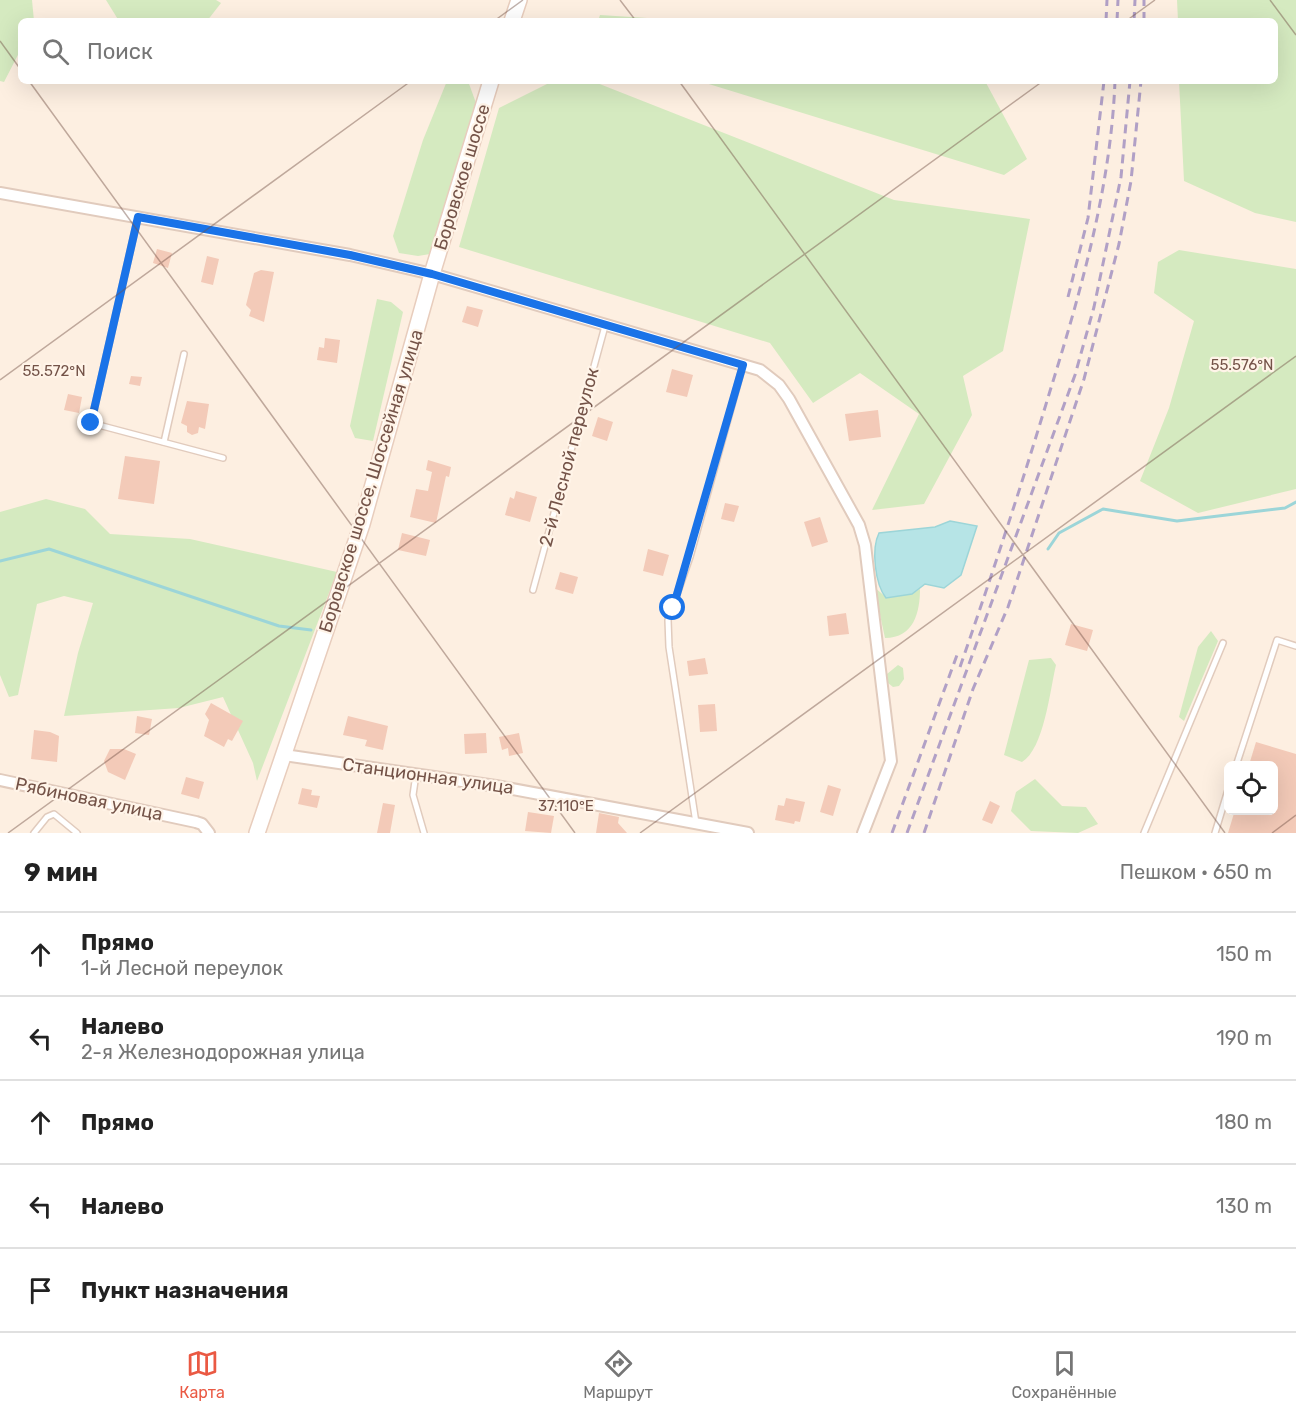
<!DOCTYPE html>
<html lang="ru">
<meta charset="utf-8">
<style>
:root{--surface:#fff;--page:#f2f2f2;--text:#222;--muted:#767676;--line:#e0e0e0;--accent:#ea5943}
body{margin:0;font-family:Rubik,sans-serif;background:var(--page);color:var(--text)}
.controls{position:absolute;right:18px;bottom:18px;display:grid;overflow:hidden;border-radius:9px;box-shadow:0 6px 24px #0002}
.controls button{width:54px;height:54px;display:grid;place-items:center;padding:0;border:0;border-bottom:2px solid var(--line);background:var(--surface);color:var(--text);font:30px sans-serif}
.stop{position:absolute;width:18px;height:18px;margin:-14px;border:4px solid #1a73e8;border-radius:50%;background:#fff}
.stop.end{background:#1a73e8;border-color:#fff;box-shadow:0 2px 6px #0008}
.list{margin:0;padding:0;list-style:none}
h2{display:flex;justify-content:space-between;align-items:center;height:78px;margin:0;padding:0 24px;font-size:26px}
h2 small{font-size:20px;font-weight:400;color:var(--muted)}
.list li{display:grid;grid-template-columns:39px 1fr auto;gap:18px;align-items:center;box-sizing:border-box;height:84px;padding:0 24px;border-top:2px solid var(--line)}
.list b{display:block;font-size:22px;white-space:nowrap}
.list p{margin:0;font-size:20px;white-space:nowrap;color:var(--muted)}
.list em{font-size:20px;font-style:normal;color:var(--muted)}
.icon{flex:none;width:33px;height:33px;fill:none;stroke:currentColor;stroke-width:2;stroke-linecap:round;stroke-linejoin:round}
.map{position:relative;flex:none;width:1296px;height:833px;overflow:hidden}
.search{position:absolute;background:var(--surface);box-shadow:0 6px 24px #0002;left:18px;right:18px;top:18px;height:66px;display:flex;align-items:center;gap:15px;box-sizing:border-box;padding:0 21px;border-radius:9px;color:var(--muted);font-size:22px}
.sheet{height:498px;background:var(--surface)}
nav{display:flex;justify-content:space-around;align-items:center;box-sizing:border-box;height:84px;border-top:2px solid var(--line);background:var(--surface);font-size:16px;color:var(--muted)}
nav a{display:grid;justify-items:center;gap:3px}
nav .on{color:var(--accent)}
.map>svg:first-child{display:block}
.green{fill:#d5eac0}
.water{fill:#b6e4e6;stroke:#9cd5d8;stroke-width:1.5}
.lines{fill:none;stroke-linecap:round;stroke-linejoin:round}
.stream{stroke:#9cd5d8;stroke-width:3}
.building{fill:#f3cab8}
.lane-casing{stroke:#e1cbbd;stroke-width:8}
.street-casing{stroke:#e1cbbd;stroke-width:14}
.secondary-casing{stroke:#e8cdbd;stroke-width:18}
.lane{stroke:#fff;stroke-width:5}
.street{stroke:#fff;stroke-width:10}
.secondary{stroke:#fff;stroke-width:15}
.rail{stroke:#b1a0c6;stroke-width:3;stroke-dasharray:9 6;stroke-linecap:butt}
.route{stroke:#1a73e8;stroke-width:8}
.ticks{fill:none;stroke:#745348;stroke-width:1.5;stroke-opacity:0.45}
.labels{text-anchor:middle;stroke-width:4.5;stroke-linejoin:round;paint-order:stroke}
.street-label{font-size:18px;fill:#745348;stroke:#fff4e8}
.ticks-label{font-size:15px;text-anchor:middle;fill:#745348;stroke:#fff4e8;stroke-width:4.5;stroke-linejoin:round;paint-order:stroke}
</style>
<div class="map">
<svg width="1296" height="833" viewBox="0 0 1296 833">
<rect width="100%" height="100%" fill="#fdefe1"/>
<g class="green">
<path d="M0,0H32L34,21H21V49L4,82L0,81Z"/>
<path d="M106,0H216L221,3L207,21H119Z"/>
<path d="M1177,0H1296V222L1255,213L1184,181L1179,81H1275V21H1178Z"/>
<path d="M600,15L694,21H598Z"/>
<path d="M447,81H468L476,103L430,254L418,256L399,253L393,236L423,140Z"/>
<path d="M553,81H592L894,200L1030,219L1003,351L963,376L972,415L924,504L872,510L919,414L860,373L813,403L770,343L459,247L499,108Z"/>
<path d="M699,81H985L1027,159L1004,175Z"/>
<path d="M1179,250L1296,269V489L1198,513L1140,481L1169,408L1194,321L1154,293L1158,262Z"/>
<path d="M377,299L391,302L403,312L373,441L355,438L350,426Z"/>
<path d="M46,499L85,509L110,534L190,539L337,572L257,781L253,763L223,697L179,708L64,716L78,653L93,603L64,596L37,604L18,695L9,697L0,675V512Z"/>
<path d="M874,587L887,598L912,594L920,589C920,612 914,638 885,638Z"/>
<path d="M1211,631L1218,641L1184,721L1179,717L1198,647Z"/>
<path d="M1051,658L1056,665C1050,690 1044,749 1022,762L1004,755L1029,660Z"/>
<path d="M898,665L903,668L904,679L899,686L893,687L888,683L887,674Z"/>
<path d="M1035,779L1062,806L1086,807L1098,824L1078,833L1031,831L1011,811L1016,792Z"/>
</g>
<path class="water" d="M950,521L977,526L961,575L944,588L925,584L912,594L886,598C875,584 871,549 879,533L935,527Z"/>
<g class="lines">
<g class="stream">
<path d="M1048,549L1059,533L1103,509L1177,521L1285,508L1296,502"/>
<path d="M0,561L49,549L279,626L311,630"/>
</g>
</g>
<g class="building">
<path d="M157,249L172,253L168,268L153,263Z"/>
<path d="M207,256L219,259L213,285L201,282Z"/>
<path d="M261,270L274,272L264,322L249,316L251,310L246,305L254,273Z"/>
<path d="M467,306L483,310L478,327L462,322Z"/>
<path d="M325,338L340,340L337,363L317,360L319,347L324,348Z"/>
<path d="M672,369L693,375L687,397L666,392Z"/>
<path d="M131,376L142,377L140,386L129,384Z"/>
<path d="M68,394L82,397L79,413L64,410Z"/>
<path d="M187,401L209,404L205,429L199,427L198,433L192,435L187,432V426L181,423Z"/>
<path d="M878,410L881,437L849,441L845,414Z"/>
<path d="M598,417L613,422L607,441L592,436Z"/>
<path d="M125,456L160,461L154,504L118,499Z"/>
<path d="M428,460L451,467L449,477L446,476L436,523L410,517L416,489L428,491L432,472L426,470Z"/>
<path d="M516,491L537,497L530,522L505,515L510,497L514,499Z"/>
<path d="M725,503L739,506L734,522L721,519Z"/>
<path d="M820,517L828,542L812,547L804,522Z"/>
<path d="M402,533L430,540L426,556L398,550Z"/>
<path d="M648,549L669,555L663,576L643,571Z"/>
<path d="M560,572L578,577L573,594L555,589Z"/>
<path d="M846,613L849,634L829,636L827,616Z"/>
<path d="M1071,624L1093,630L1087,651L1065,645Z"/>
<path d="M705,658L708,674L689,676L687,661Z"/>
<path d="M211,703L243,721L232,741L228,739L224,747L204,736L209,720L205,714Z"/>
<path d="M715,704L717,731L700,732L698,705Z"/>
<path d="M137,716L152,719L149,735L135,733Z"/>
<path d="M348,716L388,726L383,750L365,746L367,740L343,735Z"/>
<path d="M34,730L50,732L59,736L57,762L31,759Z"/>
<path d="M486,733L487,753L465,754L464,734Z"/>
<path d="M519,733L523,753L509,756L508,748L502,750L499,737Z"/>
<path d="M1256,742L1296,754V833H1228L1235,810H1274V765H1249Z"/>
<path d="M110,749H124L136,754L125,780L108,772L104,761Z"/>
<path d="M186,777L204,782L199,799L181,794Z"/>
<path d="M828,785L841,789L833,816L820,812Z"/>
<path d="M302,788L312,790L311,795L320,796L317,808L298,804Z"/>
<path d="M786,798L805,802L800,822L795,821L794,824L775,820L778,805L784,806Z"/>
<path d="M990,801L1000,806L992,824L982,820Z"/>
<path d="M383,803L395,805L390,833H377Z"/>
<path d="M528,812L554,816L551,833L525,831Z"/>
<path d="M599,813L619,817L618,823L627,833H596Z"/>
</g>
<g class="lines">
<g class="lane-casing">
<g id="lane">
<path d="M138,217L91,423L223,458"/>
<path d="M164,442L184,354"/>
<path d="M533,590L605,326"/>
<path d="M1236,766L1277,640L1296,646"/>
<path d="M416,774L413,795L424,833"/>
<path d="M696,823L669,647L668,620L690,557L743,365"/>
<path d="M34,833L47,817L54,814L77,833"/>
<path d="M1144,833L1223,643"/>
<path d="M1215,833L1228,790"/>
</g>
</g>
<g class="street-casing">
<g id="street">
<path d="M0,193L350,255L432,274L760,370L779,385L789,399L859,525L865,545L891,761L863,833"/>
<path d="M284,755L496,786L748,833"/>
<path d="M0,780L196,822L202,824L209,833"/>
</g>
</g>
<g class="secondary-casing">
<g id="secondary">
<path d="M512,21L519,0"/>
<path d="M257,833L362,524L432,274L491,81"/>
</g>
</g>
<use href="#lane" class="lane"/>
<use href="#street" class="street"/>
<use href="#secondary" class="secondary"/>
<g class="rail">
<path d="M1106,21L1107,0"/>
<path d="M1117,21L1118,0"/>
<path d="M1134,21L1135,0"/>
<path d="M1144,21V0"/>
<path d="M1068,297L1088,218L1104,81"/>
<path d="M960,667C992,575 1022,484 1050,391C1081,291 1111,186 1115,81"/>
<path d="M892,833L957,655"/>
<path d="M907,833L1075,375L1094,307L1121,177L1130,81"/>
<path d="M924,833L973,689L1008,607L1084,379L1119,244L1131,181L1141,81"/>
</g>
</g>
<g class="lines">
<path class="route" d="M91,423L138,217L350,255L432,274L743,365L673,608"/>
</g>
<path class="ticks" d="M620,0L636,21M1270,0L1296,35M494,21L523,0M1126,21L1155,0M0,41L21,70M29,81L575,833M679,81L1225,833M0,380L411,81M8,833L1043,81M640,833L1296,356M1272,833L1296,815"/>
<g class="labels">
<g class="street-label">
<text transform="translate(462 177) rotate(-73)" y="6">Боровское шоссе</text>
<text transform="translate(569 457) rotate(-75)" y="6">2-й Лесной переулок</text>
<text transform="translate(371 481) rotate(-73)" y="6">Боровское шоссе, Шоссейная улица</text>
<text transform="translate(428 776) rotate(8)" y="6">Станционная улица</text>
<text transform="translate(89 799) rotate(12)" y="6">Рябиновая улица</text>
</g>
</g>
<g class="ticks-label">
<text x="1242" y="370">55.576°N</text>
<text x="54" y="376">55.572°N</text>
<text x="566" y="811">37.110°E</text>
</g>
</svg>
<div class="controls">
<button><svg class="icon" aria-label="locate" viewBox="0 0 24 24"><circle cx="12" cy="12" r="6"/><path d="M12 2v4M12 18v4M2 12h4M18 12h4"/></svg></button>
</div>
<div class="stop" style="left:673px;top:608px"></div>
<div class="stop end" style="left:91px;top:423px"></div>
<div class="search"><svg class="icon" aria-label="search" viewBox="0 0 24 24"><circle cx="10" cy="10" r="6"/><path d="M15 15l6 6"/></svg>Поиск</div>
</div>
<section class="sheet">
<h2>9 мин<small>Пешком · 650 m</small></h2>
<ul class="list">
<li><svg class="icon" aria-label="ahead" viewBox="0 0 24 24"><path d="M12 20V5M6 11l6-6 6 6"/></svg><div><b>Прямо</b><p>1-й Лесной переулок</p></div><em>150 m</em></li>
<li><svg class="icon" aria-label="left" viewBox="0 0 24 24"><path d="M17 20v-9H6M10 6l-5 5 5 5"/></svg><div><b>Налево</b><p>2-я Железнодорожная улица</p></div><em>190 m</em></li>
<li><svg class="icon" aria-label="ahead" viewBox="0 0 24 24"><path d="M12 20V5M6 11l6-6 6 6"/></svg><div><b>Прямо</b></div><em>180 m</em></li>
<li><svg class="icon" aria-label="left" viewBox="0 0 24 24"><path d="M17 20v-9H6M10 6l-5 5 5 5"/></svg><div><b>Налево</b></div><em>130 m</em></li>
<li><svg class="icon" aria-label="arrive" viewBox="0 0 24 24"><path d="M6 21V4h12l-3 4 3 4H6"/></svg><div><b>Пункт назначения</b></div></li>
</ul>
</section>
<nav>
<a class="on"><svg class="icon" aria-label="map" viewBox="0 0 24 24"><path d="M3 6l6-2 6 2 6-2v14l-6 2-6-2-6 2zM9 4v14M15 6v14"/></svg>Карта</a>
<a><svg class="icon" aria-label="directions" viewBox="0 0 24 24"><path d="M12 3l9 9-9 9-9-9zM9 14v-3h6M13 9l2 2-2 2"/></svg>Маршрут</a>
<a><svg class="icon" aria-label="saved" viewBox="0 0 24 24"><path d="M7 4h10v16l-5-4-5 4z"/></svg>Сохранённые</a>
</nav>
